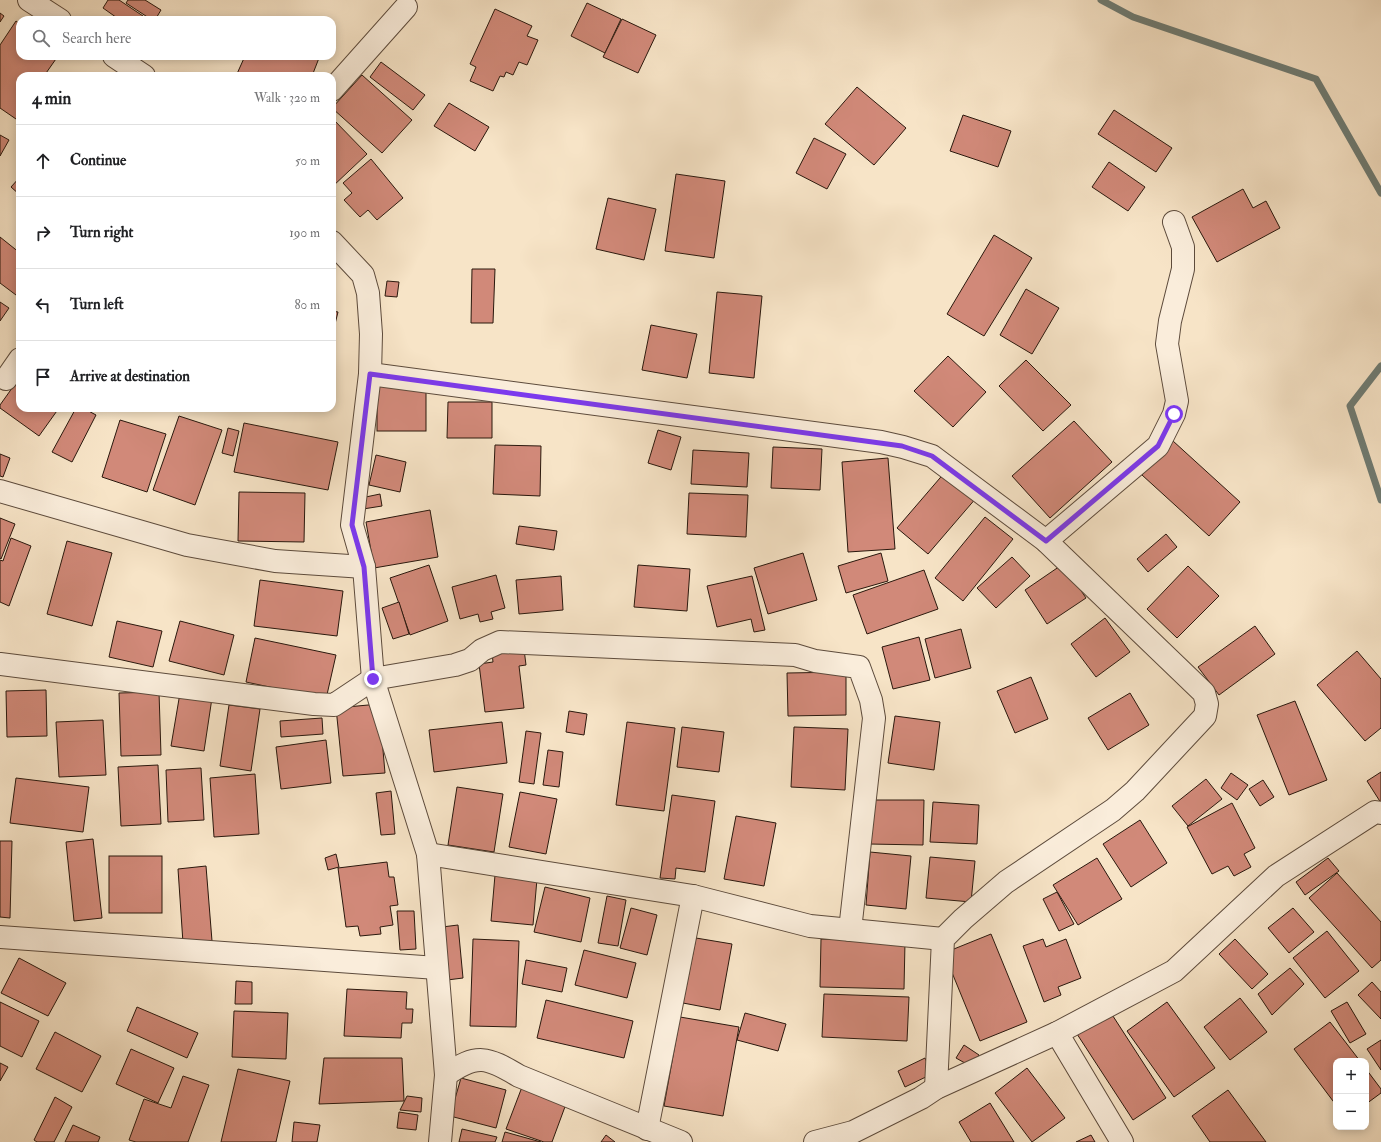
<!DOCTYPE html>
<meta charset="utf-8">
<style>
:root{--surface:#fff;--page:#f6f6f6;--text:#202124;--muted:#757577;--line:#e0e0e0}
body{margin:0;font-family:"IM FELL Double Pica",serif;background:var(--page);color:var(--text)}
.controls{position:absolute;right:12px;bottom:12px;display:grid;overflow:hidden;border-radius:8px;box-shadow:0 2px 10px #0003}
.controls button{width:36px;height:36px;display:grid;place-items:center;padding:0;border:0;border-bottom:1px solid var(--line);background:var(--surface);color:var(--text);font:20px sans-serif}
.stop{position:absolute;width:12px;height:12px;margin:-9px;border:3px solid #7c3aed;border-radius:50%;background:#fff}
.stop.end{background:#7c3aed;border-color:#fff;box-shadow:0 1px 4px #0008}
.list{margin:0;padding:0;list-style:none}
h2{display:flex;justify-content:space-between;align-items:center;height:52px;margin:0;padding:0 16px;font-size:17px}
h2 small{font-size:13px;font-weight:400;color:var(--muted)}
.list li{display:grid;grid-template-columns:26px 1fr auto;gap:12px;align-items:center;box-sizing:border-box;height:72px;padding:0 16px;border-top:1px solid var(--line)}
.list b{display:block;font-size:15px;white-space:nowrap}
.list em{font-size:13px;font-style:normal;color:var(--muted)}
.icon{flex:none;width:22px;height:22px;fill:none;stroke:currentColor;stroke-width:2;stroke-linecap:round;stroke-linejoin:round}
.map{position:relative;flex:none;width:1381px;height:1142px;overflow:hidden}
.search{position:absolute;background:var(--surface);box-shadow:0 2px 10px #0003;left:16px;top:16px;width:320px;height:44px;display:flex;align-items:center;gap:10px;box-sizing:border-box;padding:0 14px;border-radius:12px;color:var(--muted);font-size:15px}
.panel{position:absolute;background:var(--surface);box-shadow:0 2px 10px #0003;left:16px;top:72px;width:320px;height:340px;border-radius:12px}
.map>svg:first-child{display:block}
.lines{fill:none;stroke-linecap:round;stroke-linejoin:round}
.stream{stroke:#6f7c74;stroke-width:7}
.building{fill:#d18979;stroke:#2a180d}
.minor-casing{stroke:#5d4b3c;stroke-width:24}
.minor{stroke:#faeddb;stroke-width:22}
.route{stroke:#7c3aed;stroke-width:5}
</style>
<div class="map">
<svg width="1381" height="1142" viewBox="0 0 1381 1142">
<rect width="100%" height="100%" fill="#f7e4c7"/>
<filter id="stains"><feTurbulence type="fractalNoise" baseFrequency=".005" numOctaves="4"/><feColorMatrix values="0 0 0 0 .2 0 0 0 0 .09 0 0 0 0 .02 0 0 0 .5 -.17"/></filter>
<radialGradient id="worn" r=".72"><stop offset=".6" stop-color="#630" stop-opacity="0"/><stop offset="1" stop-color="#630" stop-opacity=".3"/></radialGradient>
<g class="lines">
<g class="stream">
<path d="M1101,0L1133,17L1316,79L1381,193"/>
<path d="M1381,366L1350,406L1381,500"/>
</g>
</g>
<g class="building">
<path d="M108,0H119L143,16L140,20H120L103,8Z"/>
<path d="M128,0H145L161,10L155,20H152L126,3Z"/>
<path d="M587,3L621,19L605,53L571,36Z"/>
<path d="M495,9L532,26L527,36L538,40L527,65L519,62L513,75L506,72L504,77L500,76L493,91L470,81L476,67L470,64Z"/>
<path d="M0,13L4,16L0,22Z"/>
<path d="M622,19L656,35L638,73L603,57Z"/>
<path d="M16,21L20,24V56H58L44,76H20V112L16,119L0,108V45Z"/>
<path d="M245,56H314L319,58L312,76H236Z"/>
<path d="M381,62L425,95L413,110L370,77Z"/>
<path d="M362,75L412,120L382,153L332,108Z"/>
<path d="M857,87L906,128L874,165L825,124Z"/>
<path d="M449,103L489,127L475,151L434,126Z"/>
<path d="M1114,110L1172,148L1156,172L1098,134Z"/>
<path d="M963,115L1011,131L998,167L950,151Z"/>
<path d="M332,118L367,154L332,187Z"/>
<path d="M0,135L9,140L0,156Z"/>
<path d="M814,138L846,154L827,189L796,173Z"/>
<path d="M371,159L403,198L377,220L368,210L360,217L344,200L352,193L343,183Z"/>
<path d="M1109,162L1145,187L1128,211L1092,187Z"/>
<path d="M676,174L725,181L714,258L665,251Z"/>
<path d="M20,177V195L11,187Z"/>
<path d="M1243,189L1253,208L1266,201L1280,228L1217,262L1192,217Z"/>
<path d="M608,198L656,209L644,260L596,249Z"/>
<path d="M994,235L1032,258L984,336L947,314Z"/>
<path d="M0,237L20,253V290L16,295L0,283Z"/>
<path d="M472,269H495L493,323H471Z"/>
<path d="M387,281L399,282L397,297L385,296Z"/>
<path d="M1026,289L1059,308L1032,354L1000,335Z"/>
<path d="M717,292L762,296L754,378L709,373Z"/>
<path d="M0,302L9,308L0,321Z"/>
<path d="M332,311L338,312L332,336Z"/>
<path d="M651,325L697,334L687,378L642,370Z"/>
<path d="M948,356L986,392L953,427L914,391Z"/>
<path d="M1026,360L1071,405L1043,431L999,386Z"/>
<path d="M20,377V408H59L39,436L0,408V405Z"/>
<rect x="377" y="385" width="49" height="46"/>
<path d="M448,402H492V438H447Z"/>
<path d="M76,408H83L96,415L72,462L52,452Z"/>
<path d="M179,416L222,430L195,505L153,490Z"/>
<path d="M120,420L166,434L147,492L102,477Z"/>
<path d="M1074,421L1112,462L1050,518L1012,476Z"/>
<path d="M244,423L338,442L328,490L234,472Z"/>
<path d="M228,428L239,431L233,456L222,453Z"/>
<path d="M658,430L681,437L671,470L648,463Z"/>
<path d="M1173,441L1240,502L1209,536L1142,475Z"/>
<path d="M495,445L541,446L540,496L493,494Z"/>
<path d="M773,447L822,449L820,490L771,488Z"/>
<path d="M693,450L749,453L747,487L691,484Z"/>
<path d="M0,454L10,458L3,477L0,476Z"/>
<path d="M376,455L406,462L400,492L369,485Z"/>
<path d="M888,458L895,549L848,552L842,462Z"/>
<path d="M946,471L977,497L928,554L897,528Z"/>
<path d="M239,492L305,493L304,542L238,541Z"/>
<path d="M689,493L748,495L746,537L687,534Z"/>
<path d="M380,494L382,506L363,509L361,498Z"/>
<path d="M430,510L438,557L374,568L366,522Z"/>
<path d="M985,517L1013,539L963,601L935,578Z"/>
<path d="M0,518L15,524L1,559L0,558Z"/>
<path d="M519,526L557,531L554,550L516,544Z"/>
<path d="M1166,534L1177,547L1148,572L1137,559Z"/>
<path d="M11,538L31,546L9,606L0,602V560L3,561Z"/>
<path d="M67,541L112,553L92,626L47,614Z"/>
<path d="M803,553L817,600L768,614L754,568Z"/>
<path d="M881,553L888,581L846,593L838,566Z"/>
<path d="M1012,557L1030,576L996,608L977,588Z"/>
<path d="M1063,564L1086,598L1047,624L1025,590Z"/>
<path d="M429,565L448,621L410,635L390,578Z"/>
<path d="M638,565L690,569L687,611L634,607Z"/>
<path d="M1188,566L1219,596L1177,638L1147,609Z"/>
<path d="M924,570L938,609L867,634L853,595Z"/>
<path d="M496,575L505,608L491,612L493,619L480,622L478,614L460,619L452,587Z"/>
<path d="M561,576L563,610L519,614L516,580Z"/>
<path d="M752,576L765,630L754,632L751,619L717,627L707,586Z"/>
<path d="M260,580L343,591L337,636L254,626Z"/>
<path d="M399,602L409,634L393,639L382,608Z"/>
<path d="M1105,618L1130,652L1096,677L1071,644Z"/>
<path d="M117,621L162,631L153,667L109,657Z"/>
<path d="M180,621L234,635L224,675L169,661Z"/>
<path d="M1255,626L1275,654L1219,695L1198,667Z"/>
<path d="M961,629L971,668L935,678L925,639Z"/>
<path d="M919,637L930,680L893,689L882,647Z"/>
<path d="M255,638L336,655L326,699L246,682Z"/>
<path d="M524,649L526,665L519,666L524,708L485,712L479,664L493,662L492,653Z"/>
<path d="M1357,651L1381,679V728L1365,741L1317,685Z"/>
<path d="M846,672V715L788,716L787,673Z"/>
<path d="M1031,677L1048,719L1015,733L997,691Z"/>
<path d="M46,690L47,736L7,737L6,691Z"/>
<path d="M159,692L161,755L121,756L119,693Z"/>
<path d="M180,693L212,698L204,751L171,746Z"/>
<path d="M1130,693L1149,725L1108,750L1088,718Z"/>
<path d="M1295,701L1327,780L1289,795L1257,715Z"/>
<path d="M379,704L385,773L343,776L336,708Z"/>
<path d="M229,705L260,709L251,771L220,766Z"/>
<path d="M569,711L587,714L584,735L566,732Z"/>
<path d="M895,716L940,722L934,770L888,763Z"/>
<path d="M322,718L323,734L281,737L280,721Z"/>
<path d="M103,720L106,775L59,777L56,722Z"/>
<path d="M502,722L507,763L434,772L429,730Z"/>
<path d="M627,722L675,728L664,811L616,805Z"/>
<path d="M682,727L724,732L719,772L677,767Z"/>
<path d="M794,727L848,729L845,790L791,787Z"/>
<path d="M526,731L541,733L534,784L519,782Z"/>
<path d="M326,740L331,783L281,789L276,747Z"/>
<path d="M548,750L563,752L559,787L543,785Z"/>
<path d="M158,765L161,824L121,826L118,767Z"/>
<path d="M201,768L204,820L168,822L166,770Z"/>
<path d="M1381,772V803L1367,781Z"/>
<path d="M1231,773L1248,785L1237,800L1221,788Z"/>
<path d="M255,774L259,834L214,837L210,778Z"/>
<path d="M16,778L89,787L83,832L10,823Z"/>
<path d="M1206,779L1222,799L1188,826L1172,806Z"/>
<path d="M1263,780L1274,797L1260,806L1249,789Z"/>
<path d="M457,787L503,794L494,852L448,845Z"/>
<path d="M391,791L395,834L381,835L376,793Z"/>
<path d="M520,792L557,799L546,854L509,847Z"/>
<path d="M672,795L715,801L705,872L676,868L675,879L660,878Z"/>
<path d="M869,800H924L923,845L869,844Z"/>
<path d="M933,802L979,805L977,844L930,842Z"/>
<path d="M1232,803L1255,848L1244,854L1251,867L1234,876L1228,866L1212,874L1187,827Z"/>
<path d="M736,816L776,823L764,886L724,879Z"/>
<path d="M1140,820L1167,863L1131,887L1103,844Z"/>
<path d="M93,839L102,918L74,921L66,842Z"/>
<path d="M0,841H12L10,918L0,917Z"/>
<path d="M870,852L911,856L906,909L866,905Z"/>
<path d="M336,854L339,867L328,870L325,858Z"/>
<rect x="109" y="856" width="53" height="57"/>
<path d="M930,857L975,861L971,902L926,898Z"/>
<path d="M1097,858L1122,899L1078,925L1053,885Z"/>
<path d="M1328,858L1339,871L1305,895L1296,882Z"/>
<path d="M387,862L389,877H394L398,905L390,906L393,925L380,927L381,934L360,936L358,926L346,927L338,868Z"/>
<path d="M206,866L212,941L183,943L178,869Z"/>
<path d="M1337,873L1381,922V960L1372,968L1309,898Z"/>
<path d="M495,875L537,879L533,925L491,921Z"/>
<path d="M545,887L590,898L581,942L534,932Z"/>
<path d="M1057,892L1074,924L1059,931L1043,899Z"/>
<path d="M607,896L626,900L618,946L598,943Z"/>
<path d="M631,908L657,915L647,955L620,948Z"/>
<path d="M1293,908L1314,932L1289,953L1268,928Z"/>
<path d="M397,911H414L416,949L400,950Z"/>
<path d="M458,925L463,978L447,980L442,927Z"/>
<path d="M1327,931L1359,971L1325,998L1293,958Z"/>
<path d="M991,934L1027,1022L980,1041L944,953Z"/>
<path d="M696,938L732,944L720,1010L683,1003Z"/>
<path d="M473,939L519,941L516,1027L470,1026Z"/>
<path d="M821,939L905,942L904,989L820,987Z"/>
<path d="M1043,939L1046,947L1066,939L1081,978L1058,987L1061,995L1044,1002L1023,946Z"/>
<path d="M1235,939L1268,974L1252,989L1219,954Z"/>
<path d="M584,950L636,963L627,998L575,985Z"/>
<path d="M19,958L66,983L48,1016L1,993Z"/>
<path d="M526,960L567,968L562,992L522,984Z"/>
<path d="M1290,968L1304,984L1272,1015L1258,994Z"/>
<path d="M236,981L252,982V1004H235Z"/>
<path d="M1372,982L1381,992V1019L1358,995Z"/>
<path d="M347,989L407,992L406,1009H413L412,1023H402L401,1038L344,1036Z"/>
<path d="M824,994L909,997L907,1041L822,1037Z"/>
<path d="M1240,998L1267,1032L1230,1060L1204,1027Z"/>
<path d="M546,1000L633,1021L624,1058L537,1038Z"/>
<path d="M0,1002L39,1021L22,1057L0,1046Z"/>
<path d="M1167,1002L1215,1068L1174,1097L1127,1031Z"/>
<path d="M1347,1002L1366,1034L1350,1043L1331,1011Z"/>
<path d="M137,1007L198,1033L187,1058L127,1031Z"/>
<path d="M234,1011L288,1013L286,1059L232,1057Z"/>
<path d="M745,1013L786,1024L778,1051L737,1040Z"/>
<path d="M1111,1013L1166,1098L1133,1120L1077,1034Z"/>
<path d="M680,1017L739,1027L723,1116L664,1106Z"/>
<path d="M1330,1022L1360,1061H1336V1105L1294,1049Z"/>
<path d="M55,1032L101,1056L82,1092L36,1069Z"/>
<path d="M1381,1040V1070L1367,1049Z"/>
<path d="M964,1045L979,1055L972,1067L956,1058Z"/>
<path d="M131,1049L174,1068L158,1103L116,1084Z"/>
<path d="M324,1058H402L404,1101L319,1104Z"/>
<path d="M925,1058L932,1074L905,1087L898,1071Z"/>
<path d="M0,1063L8,1067L0,1081Z"/>
<path d="M1027,1068L1065,1118L1032,1142L995,1093Z"/>
<path d="M238,1069L290,1081L276,1142H221Z"/>
<path d="M1366,1069L1381,1089V1093L1366,1104Z"/>
<path d="M183,1076L209,1085L188,1142H136L129,1140L144,1099L171,1108Z"/>
<path d="M461,1078L506,1090L496,1128L450,1116Z"/>
<path d="M522,1087L566,1104L552,1142H544L506,1129Z"/>
<path d="M1228,1090L1266,1142H1210L1192,1116Z"/>
<path d="M407,1096L422,1098L421,1112L400,1110Z"/>
<path d="M55,1097L72,1107L54,1142H37L34,1140Z"/>
<path d="M990,1103L1014,1142H971L959,1122Z"/>
<path d="M399,1112L418,1115L416,1130L397,1128Z"/>
<path d="M294,1122L320,1125L317,1142H292Z"/>
<path d="M73,1125L100,1137L98,1142H65Z"/>
<path d="M462,1129L497,1137L495,1142H459Z"/>
<path d="M505,1132L541,1142H502Z"/>
<path d="M606,1135L615,1142H601Z"/>
<path d="M1091,1135L1095,1142H1076Z"/>
</g>
<g class="lines">
<g class="minor-casing">
<g id="minor">
<path d="M29,0L60,20"/>
<path d="M114,56L144,76"/>
<path d="M332,90L406,7"/>
<path d="M332,242L363,275L368,293L371,334L370,374L352,525L364,567L373,679L428,854L446,1075L440,1142"/>
<path d="M370,374L881,442L903,447L932,456L1046,541L1204,693L1207,704L1205,716L1135,791L1113,810L1006,882L963,919L943,939L936,1088"/>
<path d="M6,379L20,359"/>
<path d="M0,491L187,545L275,561L364,567"/>
<path d="M1046,541L1158,446L1174,414L1177,401L1167,344L1170,321L1183,269V247L1174,222"/>
<path d="M0,664L314,704L334,705L373,679L455,665L470,660L482,650L500,642L795,655L815,661L859,667L871,700L874,718L850,930"/>
<path d="M428,854L693,896L810,926L943,939"/>
<path d="M0,937L437,968"/>
<path d="M1057,1033L1122,1142"/>
<path d="M446,1075C477,1053 487,1057 519,1076L681,1142"/>
<path d="M647,1129L693,896"/>
<path d="M815,1142L853,1132L921,1098L936,1088L1057,1033L1174,971L1276,876L1375,812L1381,813"/>
</g>
</g>
<use href="#minor" class="minor"/>
</g>
<g class="lines">
<path class="route" d="M373,679L364,567L352,525L370,374L902,446L932,456L1046,541L1158,446L1174,414"/>
</g>
<rect width="100%" height="100%" filter="url(#stains)"/>
<rect width="100%" height="100%" fill="url(#worn)"/>
</svg>
<div class="controls">
<button>+</button>
<button>−</button>
</div>
<div class="stop" style="left:1174px;top:414px"></div>
<div class="stop end" style="left:373px;top:679px"></div>
<div class="search"><svg class="icon" aria-label="search" viewBox="0 0 24 24"><circle cx="10" cy="10" r="6"/><path d="M15 15l6 6"/></svg>Search here</div>
<section class="panel">
<h2>4 min<small>Walk · 320 m</small></h2>
<ul class="list">
<li><svg class="icon" aria-label="ahead" viewBox="0 0 24 24"><path d="M12 20V5M6 11l6-6 6 6"/></svg><div><b>Continue</b></div><em>50 m</em></li>
<li><svg class="icon" aria-label="right" viewBox="0 0 24 24"><path d="M7 20v-9h11M14 6l5 5-5 5"/></svg><div><b>Turn right</b></div><em>190 m</em></li>
<li><svg class="icon" aria-label="left" viewBox="0 0 24 24"><path d="M17 20v-9H6M10 6l-5 5 5 5"/></svg><div><b>Turn left</b></div><em>80 m</em></li>
<li><svg class="icon" aria-label="arrive" viewBox="0 0 24 24"><path d="M6 21V4h12l-3 4 3 4H6"/></svg><div><b>Arrive at destination</b></div></li>
</ul>
</section>
</div>
